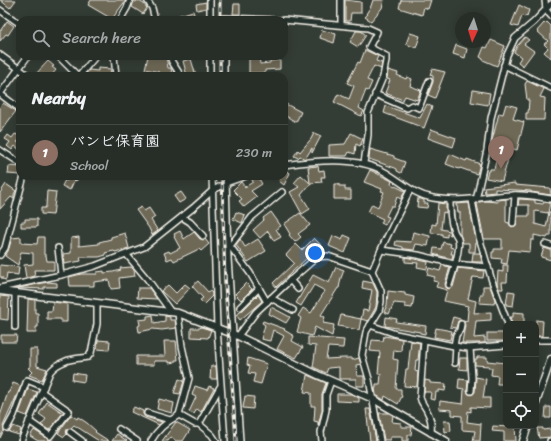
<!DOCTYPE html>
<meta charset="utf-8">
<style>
:root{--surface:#272e28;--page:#2f3630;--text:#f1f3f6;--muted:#a4a8a8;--line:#434a45;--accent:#95b2f1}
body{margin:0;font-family:Sriracha,"Klee One",sans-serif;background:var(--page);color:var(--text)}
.controls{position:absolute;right:12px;bottom:12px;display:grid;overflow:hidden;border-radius:8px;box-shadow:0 2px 10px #0003}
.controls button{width:36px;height:36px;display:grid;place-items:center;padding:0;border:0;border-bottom:1px solid var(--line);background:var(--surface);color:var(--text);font:20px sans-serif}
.compass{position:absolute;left:455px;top:12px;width:36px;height:36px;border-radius:50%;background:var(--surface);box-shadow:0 2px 10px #0003;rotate:184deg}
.you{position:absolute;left:315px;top:253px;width:14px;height:14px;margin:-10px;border:3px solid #fff;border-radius:50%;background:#1a73e8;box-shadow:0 0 0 6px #1a73e833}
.badge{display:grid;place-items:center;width:26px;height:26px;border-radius:50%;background:var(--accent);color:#fff;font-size:13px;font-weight:700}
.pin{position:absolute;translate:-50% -33px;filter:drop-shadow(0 1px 2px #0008)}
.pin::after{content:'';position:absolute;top:21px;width:14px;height:12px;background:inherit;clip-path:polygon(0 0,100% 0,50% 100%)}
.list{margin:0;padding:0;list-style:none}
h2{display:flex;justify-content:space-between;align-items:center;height:52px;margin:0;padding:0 16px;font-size:17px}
h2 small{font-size:13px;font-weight:400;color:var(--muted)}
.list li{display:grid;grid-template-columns:26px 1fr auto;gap:12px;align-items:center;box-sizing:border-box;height:56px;padding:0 16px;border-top:1px solid var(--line)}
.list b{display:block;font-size:15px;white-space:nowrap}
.list p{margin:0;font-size:13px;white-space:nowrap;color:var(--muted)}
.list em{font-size:13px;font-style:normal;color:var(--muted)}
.icon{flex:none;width:22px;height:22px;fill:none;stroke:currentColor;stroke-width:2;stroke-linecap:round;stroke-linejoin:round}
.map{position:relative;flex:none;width:551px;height:441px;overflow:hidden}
.search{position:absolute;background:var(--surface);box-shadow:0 2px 10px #0003;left:16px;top:16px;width:272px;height:44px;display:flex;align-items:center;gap:10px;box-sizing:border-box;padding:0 14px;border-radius:12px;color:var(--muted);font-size:15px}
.panel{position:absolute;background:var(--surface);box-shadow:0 2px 10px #0003;left:16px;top:72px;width:272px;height:108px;border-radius:12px}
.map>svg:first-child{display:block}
.building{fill:#6e6756;stroke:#f4f1e8}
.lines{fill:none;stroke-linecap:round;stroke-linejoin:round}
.minor-casing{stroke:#f4f1e8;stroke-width:8}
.tertiary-casing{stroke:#f4f1e8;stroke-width:9}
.minor{stroke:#26332d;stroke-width:5}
.tertiary{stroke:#26332d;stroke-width:6}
.rail-casing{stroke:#f4f1e8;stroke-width:3}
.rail{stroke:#26332d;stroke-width:1.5;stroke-dasharray:4.5;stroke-linecap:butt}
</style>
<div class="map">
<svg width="551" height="441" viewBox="0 0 551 441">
<rect width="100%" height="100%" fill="#343d35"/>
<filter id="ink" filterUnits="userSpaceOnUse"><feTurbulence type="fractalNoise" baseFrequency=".025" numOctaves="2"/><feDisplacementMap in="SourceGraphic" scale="8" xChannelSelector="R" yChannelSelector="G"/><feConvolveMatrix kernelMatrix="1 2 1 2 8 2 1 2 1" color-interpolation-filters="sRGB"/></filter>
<g filter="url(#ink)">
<g class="building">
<path d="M0,0H16L10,8Z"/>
<path d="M91,0H126L112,19L88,5Z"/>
<path d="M137,0L144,4L147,8L143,14L132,7L134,1L136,2Z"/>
<path d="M345,0L361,2V13H351L350,21H345Z"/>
<path d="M373,0H384L382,8L371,21L365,17L368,14H366L371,6Z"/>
<path d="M401,0H431L428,9L424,7L422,15L399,8Z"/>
<path d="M206,2V8L197,10L196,4Z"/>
<path d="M234,4H240V14H233Z"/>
<path d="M519,5L529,10L527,16L526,15L525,17L522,16L518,27L511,25Z"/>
<path d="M193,11L195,18L190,20H166V19Z"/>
<path d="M7,21L14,26L8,35L6,34L0,41V31Z"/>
<path d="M547,22L551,26V58L544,52L548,48L544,44L548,41L537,31L544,23L545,24Z"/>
<path d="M322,30L336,34L334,43L320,38Z"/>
<path d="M356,31H361L366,35L358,47L350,42Z"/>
<path d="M410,33L420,36L416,48L406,44Z"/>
<path d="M525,37L529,40L524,44L534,51L523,66L518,62L521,57L514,52L517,46Z"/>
<path d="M491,40L505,46L497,66L483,60V59L480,57L484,47L487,48Z"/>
<path d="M456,45L467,49L465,58L453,54Z"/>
<path d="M365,50L378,56L376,61L382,63L381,69L374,66L367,80L372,82L368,91L366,90L359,108L364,111L361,116L334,102L338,94L349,99L354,86L347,83L358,62L360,63Z"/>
<path d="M148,56H166L168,68H171L172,74L159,76V72L145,69Z"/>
<path d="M249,56H259L260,64L270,63V61L280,60V69L265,70V73H249Z"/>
<path d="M191,59L196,76H187L183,61Z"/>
<path d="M48,61L54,66L52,67L56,70L51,76H34Z"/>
<path d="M98,68L111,69L110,76L85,75L89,70L98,71Z"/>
<path d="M432,69L445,72L435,98L428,95L433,82V76L430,75Z"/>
<path d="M388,70L398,73L397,75L406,79L407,77L412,79L410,86L421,90L417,100L405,96L403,100L385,93L390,80L387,79Z"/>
<path d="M527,81L544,89L540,97L545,98L544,120H526V113H528L529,100H527L525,84Z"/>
<path d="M473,90L490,93L488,105L471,102Z"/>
<path d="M3,103L16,111L0,132V107Z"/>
<path d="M284,103L301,112L296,122L284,115Z"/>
<path d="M427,104L432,107L424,128L384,113L386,106L420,118Z"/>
<path d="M506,104L517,107L513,119L524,122L517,150L493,143V141H492L499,113L503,114Z"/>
<path d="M431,129L456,138L453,147L428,138Z"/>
<path d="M20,131V139L17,142L20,144V150L15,146L12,150L7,146L10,142L5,139L8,135L12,138L15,134L17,135Z"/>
<path d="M314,133L321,136L312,153V148L305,159L300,156L298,158L294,156L298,150L300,152L311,139Z"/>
<path d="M351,133L363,139L360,146L356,144L355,154L349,152L347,156H329V145L345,144Z"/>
<path d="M370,149L394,156V158L405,162L401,173L397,171V169L395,168L369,159Z"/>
<path d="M450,154L466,161L467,159L480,164L477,174L460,168L459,169L446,164Z"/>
<path d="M497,157L508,159L502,181L486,178L488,171H490V169H494Z"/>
<path d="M9,166L20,167V175L8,174Z"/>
<path d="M318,166L319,171L324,170L325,177H321L322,182L311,183L301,195L310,209L302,214L290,192L299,187L294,183L301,175L310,183L308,167Z"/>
<path d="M284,169L290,173L284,185L279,181L282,176H284Z"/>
<path d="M370,170L392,181L391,184L405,191L401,199L397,197L394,206H391L386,216L389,217L385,225L381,223L383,219L368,212L372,204L378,207L384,192L381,191L382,189L364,182Z"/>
<path d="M69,177L74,181L70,190L62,186L65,180L67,181Z"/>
<path d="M258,177L262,184L251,191L257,197L244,207L239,201L242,199L233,190L241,182L245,187L253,182L252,180Z"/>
<path d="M515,183V185L550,188L551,195L531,192V191L517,190L495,189V192L485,193L484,187Z"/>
<path d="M6,184L16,191L14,194V199L11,197L0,209V193Z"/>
<path d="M334,184H339V186H345V190H351V199H334Z"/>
<path d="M47,191L56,192L53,215L41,214V208H45L46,206Z"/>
<path d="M181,192L186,199L179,203L174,196Z"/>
<path d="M418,198L424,200V203H428L427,208L417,207Z"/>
<path d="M506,199V222L509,223L510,225L512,227L516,225L518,216H529V205H518L519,199L535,200V203L543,204L544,202L550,203L548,213L535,211V224L546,227L549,212H551V236H548L547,238L534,235V240H531L530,252L509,250L507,264L501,263L502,259L492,258V252H494V249H502V239H484L477,204L479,202L485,201L498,202V200Z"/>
<path d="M438,203L446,204V213L443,212L441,229L450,231L451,235L447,234V237L442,236V234L431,233L432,224L436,225Z"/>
<path d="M469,203L476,241L475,252H469V243H463L460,234V212H458L457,206H456V204Z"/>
<path d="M141,207L144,211L149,208L155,217L151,220L158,231L152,235L149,228L136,210Z"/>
<path d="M236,212L245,215L242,223L233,219Z"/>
<path d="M271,212L281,226L276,229L281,237L274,241L268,231L260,238L253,230L264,220L263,218Z"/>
<path d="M300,213L310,225L298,234L301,237L295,242L289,235L290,234L284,224Z"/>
<path d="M25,219H37V227H21V222H25Z"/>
<path d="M180,231L184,239L194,232L200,239H205L209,244L201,251L199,249L174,261L172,258L167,260L164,253L169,251L170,253L180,248L174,237L175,236L174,234Z"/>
<path d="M413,232L430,236L428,246L416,244L414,250L406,249H403V247L395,245L396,241L411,242Z"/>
<path d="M125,233L129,248L115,252L114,251L105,253L106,255L99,257H80L81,261L64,264L63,254L71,253V238L79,237V246L99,244V242L111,239V237Z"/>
<path d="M344,235L351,238L345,253L329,246L333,236L342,240Z"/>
<path d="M21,237V243L37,244L38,237H44V255H46L47,261H54V270H34L35,276L26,278L24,265L33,264V253L21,252L18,265L5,256L8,251L12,238Z"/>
<path d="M314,238L321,245L276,287L273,283L294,263L286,255L296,244L302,250Z"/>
<path d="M240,239L245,247L258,239L266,251L248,262L236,245Z"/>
<path d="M443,242L451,244L450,247L453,248L451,254H453L452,259L433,254L434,248L441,249Z"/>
<path d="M544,248L551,250V260L541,257Z"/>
<path d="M473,253H480L482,262H472Z"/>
<path d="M405,257L428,262L427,269L417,267L418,263L405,262Z"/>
<path d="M0,265L19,267L18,275L7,273L6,280L2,279V277H0Z"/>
<path d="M442,265L450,267L445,284L446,287L448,289L453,287L458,268L484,271L483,278L473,277L468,299L476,301L474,313L491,312V320L476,321L474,338L485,337V343H462L465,325L463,321H458L456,328L450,327L453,317L467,321L468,310L467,309L468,306L444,301L447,290L436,287L438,282L433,281L435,277L427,275L429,268L440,271Z"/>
<path d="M503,265H508L507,282H502L503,289H499L497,284L498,271L503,272Z"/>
<path d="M131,267L134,270L135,276L119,278L120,288L111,289L109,280L94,282V286H70L69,277L81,274H97V272L104,271V273L113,272L121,270L120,268Z"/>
<path d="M336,267L344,270L341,278L339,288H338L321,315L325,317L323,323L334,325L332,336L315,327L312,336L297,332L301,318L298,316L303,308L311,313L325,291L314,285L301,306L296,303L302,293L313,275L329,283Z"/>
<path d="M198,281L208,292L210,291L212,293V296L204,304L200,300L203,298L192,286Z"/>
<path d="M363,281L373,283L377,292L376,307L368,321L361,319L363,310L368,311L372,290L362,288Z"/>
<path d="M48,282L57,283V287H44V289L18,288Z"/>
<path d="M246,283L252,289L241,300L235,294Z"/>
<path d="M185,284L190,288L175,304L161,291L168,285L176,293Z"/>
<path d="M483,286H490L495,300L494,304L479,303L480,295H483Z"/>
<path d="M138,288H149L157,299L137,298Z"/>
<path d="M388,291L405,293V295L414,297L412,308L405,307V304L394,303L389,314L384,312L387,305Z"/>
<path d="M508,291L515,292L513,306L506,305Z"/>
<path d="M258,295L262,301L240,320L236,315L243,310Z"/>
<path d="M0,296L9,297L8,320L0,319Z"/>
<path d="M28,299L35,300V313H38V327H36V333H27Z"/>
<path d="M53,302L67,304V322H61V319H47V311H52Z"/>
<path d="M271,307L290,317L286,323L269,314Z"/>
<path d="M513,312L524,313V324H512L510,317H513Z"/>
<path d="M153,315L154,323L165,321V316L170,317V320H175L176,328L162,330L153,329L139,332L138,326L140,325L139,320L147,319V316Z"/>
<path d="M341,315L361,319L359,330L338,326Z"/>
<path d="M386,317L397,319L396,322L426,326L425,334L420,333V332L385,326Z"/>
<path d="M536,320L543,321L542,336H536Z"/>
<path d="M263,321L282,328L285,329L284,330L294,336L292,341L303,347L296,358L277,349L284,336L273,330L270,341L261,339L265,325L262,323Z"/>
<path d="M201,327L211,330L208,338L191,337V328H200Z"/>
<path d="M436,328L452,331L450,340L434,337Z"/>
<rect x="487" y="333" width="18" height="8"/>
<path d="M1,335H17L16,342H1Z"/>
<path d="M384,336L402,339L401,351L394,350L393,359L398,360L396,389H401V395L402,396L398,404L385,396L384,400L376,395L375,388H376V384H380L381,374H378L380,352L370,351L372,340L383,341Z"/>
<path d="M308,337L344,340L343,348L328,347L326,359L344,358H352V360L359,358L361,364L356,365L357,376H364V386H356V379H339V367L328,368L326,373L313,367L316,346L308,345Z"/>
<path d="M98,340L110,341L109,350L97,349Z"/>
<path d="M164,341H176L178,360H175V362L169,363V361H154V365H136V356H165Z"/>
<path d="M411,341L420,343L418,360H416L415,371L418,372L417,387L404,386L406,369H408Z"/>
<path d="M30,349H37V366L47,369L42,380L29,375L32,372L28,368L30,367Z"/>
<path d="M477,357H487V361L506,363V384H497L498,376L491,375L492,368H488L489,366L475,365V359H477Z"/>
<path d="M248,358L267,364L261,384L253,382L255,374L248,373L250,366L247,365Z"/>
<path d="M460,358H467V370L459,369Z"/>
<path d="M211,366H216L217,379H210Z"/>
<path d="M73,373L85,375L84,382L72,380Z"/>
<path d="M307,375L326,383L322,394V410L318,426V422L314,421L315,406H311V393L304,392Z"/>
<path d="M476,377L486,379L483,398H490V408L471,407V412L468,411L467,422L481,424L480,441H473L475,431L462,430V416L452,415V410L439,409L440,401L463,404L464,389L458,388L459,379L468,380L467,392L471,395L475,392Z"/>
<path d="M179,379L184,381L180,394L174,393Z"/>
<path d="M425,380L430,381V383L446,384L445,391L439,390V392H436L435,400L430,399L431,392H424Z"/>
<path d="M13,383L21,386L3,426L4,430L0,438V416L8,392H9Z"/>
<path d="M195,386L207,390L209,386L214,388L201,412L197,409L194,414L189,412L196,397L192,395Z"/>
<path d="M28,389L37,392L27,416L19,413Z"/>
<path d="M337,394H351L359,398V402L337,401Z"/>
<path d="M245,396L254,397L253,409L243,408Z"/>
<path d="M159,399L174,403L172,413L157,409Z"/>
<path d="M47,402L63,413L49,430L41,425L46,419L39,414Z"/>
<path d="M134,407L143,411V414L145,417L162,422L159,425L131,412Z"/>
<path d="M546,407H551V418H545Z"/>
<path d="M366,409H370L376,441H370Z"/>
<path d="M379,413H389L393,415L392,422L401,423V427H412L411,435H408V441H402V437H390V440H384Z"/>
<path d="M71,415L77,419L78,417L87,423L96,431L95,432L109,441H99L74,425L71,428L67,429V434L64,437L58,433Z"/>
<path d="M444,421H450L451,431L445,432Z"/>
<path d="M176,422L190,430L183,441H176L171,437L168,441H162Z"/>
<path d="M13,426L21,429L19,435L9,432Z"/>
<path d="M493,426L509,427V426H515L516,441H504V432L492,431Z"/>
<path d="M537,428H543V430L551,429V437L539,438Z"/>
<path d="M34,430L48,439L54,441H38L30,436Z"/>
<path d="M117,434L127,441H112Z"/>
</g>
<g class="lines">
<g class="minor-casing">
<g id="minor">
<path d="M147,0L152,8L155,20"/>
<path d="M210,0V20"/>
<path d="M341,0V24"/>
<path d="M545,0L546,10L551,16"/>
<path d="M0,10L20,24"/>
<path d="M120,20L127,8L130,0"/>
<path d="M210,20L224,18L279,20"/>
<path d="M284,20L368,28L377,32L369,47L386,56V61L383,77L368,113V135L364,163"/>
<path d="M0,55L29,76"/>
<path d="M58,56L78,76"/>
<path d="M114,56L116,76"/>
<path d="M170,56L172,62L181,76"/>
<path d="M210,56V76"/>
<path d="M224,56V76"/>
<path d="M504,65L551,88"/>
<path d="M79,76L96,56"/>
<path d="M0,94L28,56"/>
<path d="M0,94L20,109"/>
<path d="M375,94L407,108L412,105L419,108L429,81"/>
<path d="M0,150L20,163"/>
<path d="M284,165C314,161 356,156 383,171C400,180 413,195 433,198C460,203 485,196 512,195C525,194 538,197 551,199"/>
<path d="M73,176L75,177"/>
<path d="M212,176L217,327L225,441"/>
<path d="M226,176L228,258L240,441"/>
<path d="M472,200L479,237L492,281L508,324"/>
<path d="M476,200L487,150L491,118L507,55L515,38L534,22L551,4"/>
<path d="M182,217L190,222L203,236"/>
<path d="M513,223L515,195"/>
<path d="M545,244L551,246"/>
<path d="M58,248L61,275"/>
<path d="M381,250L418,255L454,264L488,267"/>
<path d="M0,255L5,248L24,176"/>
<path d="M127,255L148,280L171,312"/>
<path d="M290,280L298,289"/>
<path d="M449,285C452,276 461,248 458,239C458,237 455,234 454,231C450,221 450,211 450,200"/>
<path d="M0,288L61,275L95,266L144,247L193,208L212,191L226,183L246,176"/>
<path d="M271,298L293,310"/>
<path d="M267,302L250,273L230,246L252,217L282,192"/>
<path d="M240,307L259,288"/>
<path d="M178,313L182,346L189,378L179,415"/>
<path d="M370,325L396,334L454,346L468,348L506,345"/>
<path d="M15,327V293"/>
<path d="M238,336L256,312L286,284L317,257L328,256L372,271"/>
<path d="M424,340L420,397C421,403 424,405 427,411C431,418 432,425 431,433"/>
<path d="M536,340H551"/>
<path d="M454,346L456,335L460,330L461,324"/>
<path d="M470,348L472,378L471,391"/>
<path d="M455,363L456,346"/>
<path d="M147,413L170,420"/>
<path d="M29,421L50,436L69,411L42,392"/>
<path d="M199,424L220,387"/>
<path d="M7,428L14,415L27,380L44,387"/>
<path d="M119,429L137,441"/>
<path d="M70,432L82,441"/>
<path d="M21,441L50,372C55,365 66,360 74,359C79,358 83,358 88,357L91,353L97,324V304"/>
<path d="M151,441C157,430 168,421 179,415L195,424H199L212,435L216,441"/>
<path d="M322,441L321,432L326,410V395L331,381"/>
<path d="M380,441L369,379L362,355L366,332L379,311L381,302V291L372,271L384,243L410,190"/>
<path d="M550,441H551"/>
</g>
</g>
<g class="tertiary-casing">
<g id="tertiary">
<path d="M0,291L178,313L238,336L318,375L373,399L446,441"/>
<path d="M536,403L551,359"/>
<path d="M523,441L528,426"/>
</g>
</g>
<use href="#minor" class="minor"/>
<use href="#tertiary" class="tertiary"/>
<g class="rail-casing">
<g id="rail">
<path d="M220,20V0"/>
<path d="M220,56V76"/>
<path d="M222,176L225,286L236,441"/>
</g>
</g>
<use href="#rail" class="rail"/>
</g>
</g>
</svg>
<div class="controls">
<button>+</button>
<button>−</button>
<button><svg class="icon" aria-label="locate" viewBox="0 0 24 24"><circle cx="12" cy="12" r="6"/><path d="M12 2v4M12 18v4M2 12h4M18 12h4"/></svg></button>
</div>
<svg class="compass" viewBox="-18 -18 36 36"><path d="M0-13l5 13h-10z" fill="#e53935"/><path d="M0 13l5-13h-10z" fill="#a4a8a8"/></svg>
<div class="you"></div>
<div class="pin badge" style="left:501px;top:169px;background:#8d6e63">1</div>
<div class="search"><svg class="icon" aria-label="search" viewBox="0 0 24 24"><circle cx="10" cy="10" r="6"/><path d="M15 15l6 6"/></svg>Search here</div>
<section class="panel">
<h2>Nearby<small></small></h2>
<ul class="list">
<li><span class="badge" style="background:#8d6e63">1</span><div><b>バンビ保育園</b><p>School</p></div><em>230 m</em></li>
</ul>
</section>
</div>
